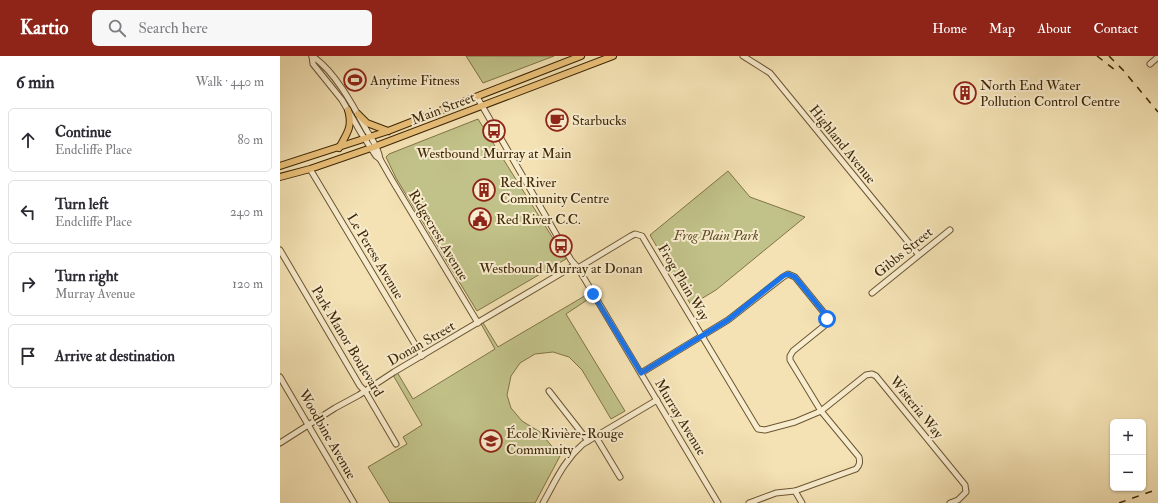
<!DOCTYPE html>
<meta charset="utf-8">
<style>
:root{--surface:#fff;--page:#f7f7f7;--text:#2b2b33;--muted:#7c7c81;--line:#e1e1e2;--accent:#8f2418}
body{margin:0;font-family:"IM FELL Double Pica",serif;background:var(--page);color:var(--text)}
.controls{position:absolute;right:12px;bottom:12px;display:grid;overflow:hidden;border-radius:6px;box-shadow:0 1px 3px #0004}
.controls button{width:36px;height:36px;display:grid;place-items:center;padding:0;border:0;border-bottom:1px solid var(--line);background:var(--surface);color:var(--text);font:20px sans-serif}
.stop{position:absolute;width:12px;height:12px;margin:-9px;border:3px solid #1a73e8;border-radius:50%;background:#fff}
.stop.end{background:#1a73e8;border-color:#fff;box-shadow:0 1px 4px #0008}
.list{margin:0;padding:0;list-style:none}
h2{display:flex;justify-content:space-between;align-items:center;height:52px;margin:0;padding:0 16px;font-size:17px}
h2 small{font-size:13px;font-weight:400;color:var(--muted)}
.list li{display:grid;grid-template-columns:26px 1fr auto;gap:12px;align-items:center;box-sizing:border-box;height:64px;margin:0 8px 8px;padding:0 8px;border:1px solid var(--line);border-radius:6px}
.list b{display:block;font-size:15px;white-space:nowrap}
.list p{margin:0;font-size:13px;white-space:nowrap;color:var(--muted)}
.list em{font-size:13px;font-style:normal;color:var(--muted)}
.icon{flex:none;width:22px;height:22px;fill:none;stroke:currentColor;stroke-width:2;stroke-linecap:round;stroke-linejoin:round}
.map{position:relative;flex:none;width:878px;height:447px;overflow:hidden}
header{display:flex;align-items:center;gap:24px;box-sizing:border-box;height:56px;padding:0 20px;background:var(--accent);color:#fff}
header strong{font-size:19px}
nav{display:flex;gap:22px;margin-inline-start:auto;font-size:14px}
.search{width:280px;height:36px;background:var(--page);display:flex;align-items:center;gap:10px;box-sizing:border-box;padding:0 14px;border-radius:6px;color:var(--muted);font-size:15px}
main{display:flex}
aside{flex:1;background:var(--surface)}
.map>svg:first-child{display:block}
.green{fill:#c1c289;stroke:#807448}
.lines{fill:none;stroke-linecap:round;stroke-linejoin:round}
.minor-casing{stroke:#6c5632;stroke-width:7}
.major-casing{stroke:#3e2706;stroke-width:8}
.minor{stroke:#f8ecce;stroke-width:5}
.major{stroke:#eac17a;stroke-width:6}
.rail{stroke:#3e2706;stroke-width:1.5;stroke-dasharray:7 7;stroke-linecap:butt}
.route{stroke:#1a73e8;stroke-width:5}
.labels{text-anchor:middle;stroke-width:4;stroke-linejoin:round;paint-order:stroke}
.poi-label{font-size:14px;fill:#3e2706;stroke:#f8ecce;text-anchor:start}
.street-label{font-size:14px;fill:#3e2706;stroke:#f8ecce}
.park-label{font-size:14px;font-style:italic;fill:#5f4e27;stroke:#f8ecce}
</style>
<header>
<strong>Kartio</strong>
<div class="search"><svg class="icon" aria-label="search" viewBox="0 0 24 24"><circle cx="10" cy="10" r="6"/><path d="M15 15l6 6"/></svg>Search here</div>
<nav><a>Home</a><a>Map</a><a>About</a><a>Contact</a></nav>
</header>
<main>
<aside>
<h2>6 min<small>Walk · 440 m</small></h2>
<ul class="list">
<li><svg class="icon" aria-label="ahead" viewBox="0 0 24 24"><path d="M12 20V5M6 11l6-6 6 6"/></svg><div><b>Continue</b><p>Endcliffe Place</p></div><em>80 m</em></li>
<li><svg class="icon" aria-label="left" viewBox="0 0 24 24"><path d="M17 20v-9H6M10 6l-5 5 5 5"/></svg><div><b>Turn left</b><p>Endcliffe Place</p></div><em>240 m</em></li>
<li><svg class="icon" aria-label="right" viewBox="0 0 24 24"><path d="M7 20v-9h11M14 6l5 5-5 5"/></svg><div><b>Turn right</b><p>Murray Avenue</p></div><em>120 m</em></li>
<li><svg class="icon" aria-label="arrive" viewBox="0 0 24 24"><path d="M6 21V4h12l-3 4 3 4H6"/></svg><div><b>Arrive at destination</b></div></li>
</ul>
</aside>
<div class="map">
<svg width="878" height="447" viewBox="0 0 878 447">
<rect width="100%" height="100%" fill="#f4e2b4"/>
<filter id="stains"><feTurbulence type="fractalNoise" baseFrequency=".005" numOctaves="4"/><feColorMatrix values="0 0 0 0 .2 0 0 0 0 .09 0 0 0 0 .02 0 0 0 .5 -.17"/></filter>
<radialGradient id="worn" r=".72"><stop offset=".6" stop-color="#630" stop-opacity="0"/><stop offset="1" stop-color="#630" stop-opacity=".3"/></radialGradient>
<g class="green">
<path d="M186,0H274L203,27Z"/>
<path d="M198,63L286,203L197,255L116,122L106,101L109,98Z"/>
<path d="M448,115L470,141L525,161L436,234L411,249L370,179Z"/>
<path d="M308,238L310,242L286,258L345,355L331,363L302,314L289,301L273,296L255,298L240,307L231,320L227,339L231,352L242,365L260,376L280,400L255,447H110L88,411L127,388L123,381L142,369L113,319L117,316L133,343L215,293L200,266L202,265L218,291Z"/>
</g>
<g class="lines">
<g class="minor-casing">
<g id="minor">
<path d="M32,0C55,15 74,51 87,75C92,83 99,93 100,103L112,124L198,267"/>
<path d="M32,0L33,8L62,44L81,77L96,100L100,103"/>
<path d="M463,0L490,17L638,198"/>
<path d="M870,8L878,1"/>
<path d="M197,41L291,204L298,212L438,447"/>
<path d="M30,113L142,300"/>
<path d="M0,194L80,330L85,335L116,388"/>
<path d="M298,212L351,180L355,178L362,180L476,370L478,373L485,374L515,366L541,355L586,319L592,318L596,320L685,429L686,436L678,444L670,447"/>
<path d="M592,237L670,174"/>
<path d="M361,317L448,264L503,221L508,218L515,221L545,258L547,263L544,270L513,295L510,300V304L541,355L579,401C580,406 580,409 576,413L515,435L496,437L469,447"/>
<path d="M0,321L74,447"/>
<path d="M269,335L308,385"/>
<path d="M316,381L340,421"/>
<path d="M0,387L55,352L79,339L114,316L295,209"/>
<path d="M515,435L522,447"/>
<path d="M263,447C276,424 283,406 303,388L377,344"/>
</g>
</g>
<g class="major-casing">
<g id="major">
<path d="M78,58L87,67L108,75"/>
<path d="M59,92C67,77 73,71 68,54"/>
<path d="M0,110L108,75L301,0"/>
<path d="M0,121L30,113L91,92L333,0"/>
</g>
</g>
<use href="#minor" class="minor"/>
<use href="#major" class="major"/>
<g class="rail">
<path d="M817,0L839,17"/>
<path d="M829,0L843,14L878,56"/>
<path d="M839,447L878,433"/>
</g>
</g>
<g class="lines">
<path class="route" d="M313,238L361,317L448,264L503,220L508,218L515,221L545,258L547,263"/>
</g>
<defs>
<g id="stadium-ring" transform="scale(1.15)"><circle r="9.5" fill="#f8ecce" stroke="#8f2418" stroke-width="1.5"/><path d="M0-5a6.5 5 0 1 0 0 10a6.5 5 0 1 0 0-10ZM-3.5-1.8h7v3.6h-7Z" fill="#8f2418"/></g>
<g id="building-ring" transform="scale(1.15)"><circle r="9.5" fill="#f8ecce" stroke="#8f2418" stroke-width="1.5"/><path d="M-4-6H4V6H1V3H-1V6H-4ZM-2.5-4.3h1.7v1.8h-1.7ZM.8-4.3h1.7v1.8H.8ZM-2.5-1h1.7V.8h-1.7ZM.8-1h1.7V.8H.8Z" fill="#8f2418"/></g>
<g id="cafe-ring" transform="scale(1.15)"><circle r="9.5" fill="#f8ecce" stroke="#8f2418" stroke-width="1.5"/><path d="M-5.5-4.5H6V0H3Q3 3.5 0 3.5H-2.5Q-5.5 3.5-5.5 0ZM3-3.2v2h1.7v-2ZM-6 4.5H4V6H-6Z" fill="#8f2418"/></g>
<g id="bus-ring" transform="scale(1.15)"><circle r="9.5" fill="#f8ecce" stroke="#8f2418" stroke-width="1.5"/><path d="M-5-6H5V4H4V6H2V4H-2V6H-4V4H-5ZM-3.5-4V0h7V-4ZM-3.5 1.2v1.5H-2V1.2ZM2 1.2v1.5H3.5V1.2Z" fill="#8f2418"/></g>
<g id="civic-ring" transform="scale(1.15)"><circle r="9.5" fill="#f8ecce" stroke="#8f2418" stroke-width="1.5"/><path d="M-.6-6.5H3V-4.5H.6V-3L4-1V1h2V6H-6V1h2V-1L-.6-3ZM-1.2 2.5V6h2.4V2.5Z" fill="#8f2418"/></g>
<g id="school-ring" transform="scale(1.15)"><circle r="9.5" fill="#f8ecce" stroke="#8f2418" stroke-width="1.5"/><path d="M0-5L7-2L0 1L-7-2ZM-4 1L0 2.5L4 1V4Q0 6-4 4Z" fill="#8f2418"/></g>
</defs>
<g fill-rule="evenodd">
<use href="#stadium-ring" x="75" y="24"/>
<use href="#building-ring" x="685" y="37"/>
<use href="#cafe-ring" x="277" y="64"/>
<use href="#bus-ring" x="214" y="75"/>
<use href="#building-ring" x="204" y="134"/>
<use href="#civic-ring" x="200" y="163"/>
<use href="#bus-ring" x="281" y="190"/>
<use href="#school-ring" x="211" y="385"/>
</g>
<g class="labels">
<g class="poi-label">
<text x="90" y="29">Anytime Fitness</text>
<text x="700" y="34">North End Water<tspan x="700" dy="16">Pollution Control Centre</tspan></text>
<text x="292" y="69">Starbucks</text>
<text x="214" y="102" text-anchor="middle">Westbound Murray at Main</text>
<text x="220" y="131">Red River<tspan x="220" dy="16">Community Centre</tspan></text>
<text x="216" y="168">Red River C.C.</text>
<text x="281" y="217" text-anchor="middle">Westbound Murray at Donan</text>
<text x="226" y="382">École Rivière-Rouge<tspan x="226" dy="16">Community</tspan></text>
</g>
<g class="street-label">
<text transform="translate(163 52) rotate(-21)" y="5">Main Street</text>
<text transform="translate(563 88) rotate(51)" y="5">Highland Avenue</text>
<text transform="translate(159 179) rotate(59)" y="5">Ridgecrest Avenue</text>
<text transform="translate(623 196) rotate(-39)" y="5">Gibbs Street</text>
<text transform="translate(96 200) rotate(59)" y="5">Le Peress Avenue</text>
<text transform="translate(404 226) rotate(59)" y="5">Frog Plain Way</text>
<text transform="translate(68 285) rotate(59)" y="5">Park Manor Boulevard</text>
<text transform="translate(141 287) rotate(-30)" y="5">Donan Street</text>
<text transform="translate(637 351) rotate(51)" y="5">Wisteria Way</text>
<text transform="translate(401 361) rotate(59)" y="5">Murray Avenue</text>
<text transform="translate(48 378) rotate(60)" y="5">Woodbine Avenue</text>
</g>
<g class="park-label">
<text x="436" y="184">Frog Plain Park</text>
</g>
</g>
<rect width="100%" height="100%" filter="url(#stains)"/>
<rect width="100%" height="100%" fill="url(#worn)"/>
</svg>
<div class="controls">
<button>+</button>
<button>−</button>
</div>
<div class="stop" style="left:547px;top:263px"></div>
<div class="stop end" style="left:313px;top:238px"></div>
</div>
</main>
